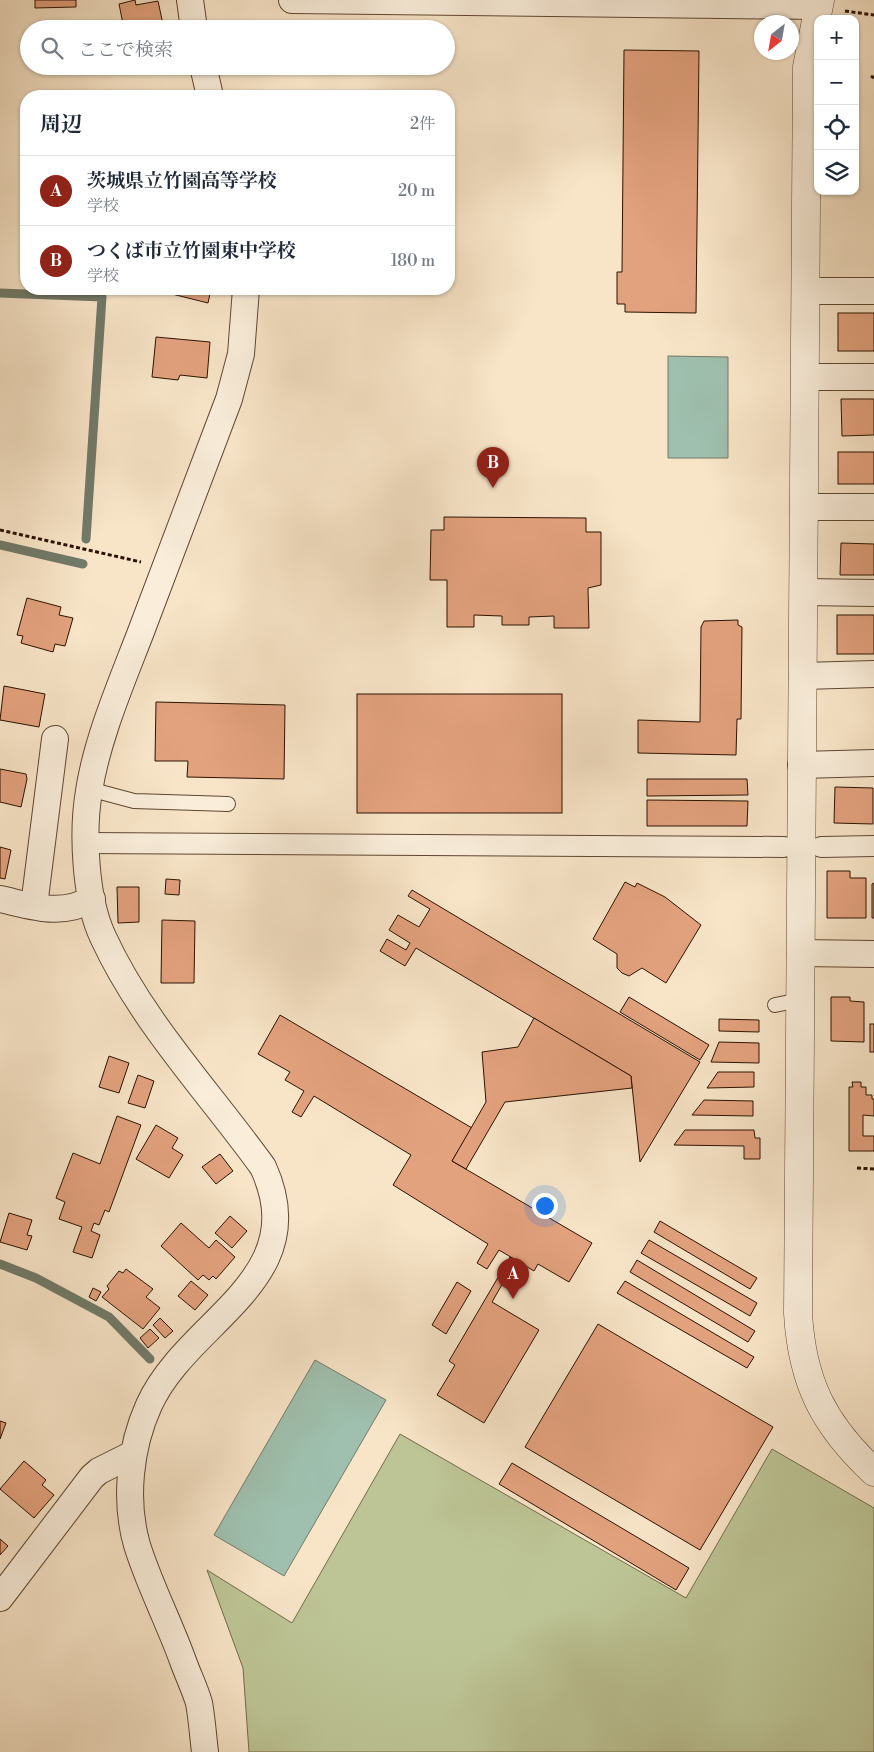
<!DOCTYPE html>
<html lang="ja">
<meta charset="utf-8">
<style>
:root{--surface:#fff;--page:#f6f6f7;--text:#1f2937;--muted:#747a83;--line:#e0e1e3;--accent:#8f2418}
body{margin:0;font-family:"Libre Bodoni","Noto Serif JP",serif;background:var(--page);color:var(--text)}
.controls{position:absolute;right:15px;top:15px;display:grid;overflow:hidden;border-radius:10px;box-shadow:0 1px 4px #0004}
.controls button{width:45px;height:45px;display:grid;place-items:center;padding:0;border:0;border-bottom:1px solid var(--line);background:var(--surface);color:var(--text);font:25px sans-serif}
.compass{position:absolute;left:754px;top:15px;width:45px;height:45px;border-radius:50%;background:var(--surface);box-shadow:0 1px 4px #0004;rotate:211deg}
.you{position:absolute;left:544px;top:1205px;width:18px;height:18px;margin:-12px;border:4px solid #fff;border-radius:50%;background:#1a73e8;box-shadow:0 0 0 8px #1a73e833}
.badge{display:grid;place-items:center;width:32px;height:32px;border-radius:50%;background:var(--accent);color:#fff;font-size:16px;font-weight:700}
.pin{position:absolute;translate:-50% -41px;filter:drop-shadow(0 1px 2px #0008)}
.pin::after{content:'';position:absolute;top:26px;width:18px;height:15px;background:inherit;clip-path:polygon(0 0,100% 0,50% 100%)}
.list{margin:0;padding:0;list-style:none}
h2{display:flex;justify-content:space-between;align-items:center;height:65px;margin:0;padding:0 20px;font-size:21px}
h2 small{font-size:16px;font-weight:400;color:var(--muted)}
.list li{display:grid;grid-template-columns:32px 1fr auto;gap:15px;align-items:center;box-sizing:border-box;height:70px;padding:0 20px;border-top:1px solid var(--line)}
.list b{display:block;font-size:19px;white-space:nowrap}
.list p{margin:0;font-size:16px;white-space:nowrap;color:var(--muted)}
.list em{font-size:16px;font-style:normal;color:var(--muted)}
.icon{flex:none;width:28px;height:28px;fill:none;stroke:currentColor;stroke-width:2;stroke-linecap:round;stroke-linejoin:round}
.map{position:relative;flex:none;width:874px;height:1752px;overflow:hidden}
.search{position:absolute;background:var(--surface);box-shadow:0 1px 4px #0004;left:20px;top:20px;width:435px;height:55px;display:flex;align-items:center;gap:12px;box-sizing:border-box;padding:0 18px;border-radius:28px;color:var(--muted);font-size:19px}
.panel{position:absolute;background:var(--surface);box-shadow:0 1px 4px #0004;left:20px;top:90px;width:435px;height:205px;border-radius:20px}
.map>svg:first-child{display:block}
.green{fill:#bdc596;stroke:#746b4b}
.water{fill:#9fc0af;stroke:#717a69}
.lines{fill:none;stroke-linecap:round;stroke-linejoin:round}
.stream{stroke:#717a69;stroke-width:9}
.building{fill:#e3a27e;stroke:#2c1100}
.service-casing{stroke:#5f4632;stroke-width:16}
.pedestrian-casing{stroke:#5f4632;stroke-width:22}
.minor-casing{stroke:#5f4632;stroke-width:28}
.tertiary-casing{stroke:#5f4632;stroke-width:29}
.path{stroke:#2c1100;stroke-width:3;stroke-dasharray:4 2.5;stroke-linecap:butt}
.service{stroke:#faeedb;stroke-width:14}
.pedestrian{stroke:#faeedb;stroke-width:20}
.minor{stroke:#faeedb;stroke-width:26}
.tertiary{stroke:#faeedb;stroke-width:28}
</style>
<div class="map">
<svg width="874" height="1752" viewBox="0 0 874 1752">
<rect width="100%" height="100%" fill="#f8e5c8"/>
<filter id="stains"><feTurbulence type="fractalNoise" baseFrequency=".004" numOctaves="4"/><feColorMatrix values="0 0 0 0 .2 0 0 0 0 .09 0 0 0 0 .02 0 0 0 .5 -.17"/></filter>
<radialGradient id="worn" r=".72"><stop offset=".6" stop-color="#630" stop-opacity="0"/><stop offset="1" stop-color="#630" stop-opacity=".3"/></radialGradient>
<path class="green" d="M400,1434L686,1598L772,1449L874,1508V1752H249L243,1668L207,1570L292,1623Z"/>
<g class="water">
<path d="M668,356L728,357V458H668Z"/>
<path d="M315,1360L386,1400L284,1576L214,1535Z"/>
</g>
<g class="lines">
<g class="stream">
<path d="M0,293L102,297L86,539"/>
<path d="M0,545L83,564"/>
<path d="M0,1264L36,1278L109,1317L150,1359"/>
</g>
</g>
<g class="building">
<path d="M35,0H76V7L35,8Z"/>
<path d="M135,0L136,5L158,1L164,29H124L119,4Z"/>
<path d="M108,21L109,29H59V27L74,24L78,27Z"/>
<path d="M624,50L699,51L696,313L625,312V304H617V272H622Z"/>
<path d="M160,289H211L208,303L160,291Z"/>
<rect x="838" y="313" width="36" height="38"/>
<path d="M156,337L210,342L207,378L180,375L178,380L152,377Z"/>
<path d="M841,399H874V435L842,436Z"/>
<rect x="838" y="452" width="36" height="32"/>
<path d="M444,517L586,518V532H601V585L588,588L589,628H554V616L529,617V625H502V616L474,615V627H447V580H430L431,530H444Z"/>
<path d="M841,543L874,544V575H840Z"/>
<path d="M27,598L61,607L59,615L73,618L65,646L55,644L53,652L21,643L23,636L17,635Z"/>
<rect x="837" y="615" width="37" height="39"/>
<path d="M738,620V625L742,627L741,719H737L736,755L638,753V720L700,722L701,627L704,621Z"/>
<path d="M4,686L45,694L39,727L0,720Z"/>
<rect x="357" y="694" width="205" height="119"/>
<path d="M156,702L285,705L284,779L187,777L188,761H155Z"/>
<path d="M0,769L26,774L27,779L21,807L0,802Z"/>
<path d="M647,779H747L748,795L647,796Z"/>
<path d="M835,787L873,788V824L834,823Z"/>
<path d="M647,800L748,801L747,826H647Z"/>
<path d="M0,847L11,850L5,879L0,878Z"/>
<path d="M827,871H850V878H866V918H827Z"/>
<path d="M166,879L180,880L179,895L165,894Z"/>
<path d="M625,882L635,887L637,883L665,897L701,925L666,983L642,968L629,976L622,973L617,968V954L593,939Z"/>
<path d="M874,883V918H872V884Z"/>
<path d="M117,887H139V922L118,923Z"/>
<path d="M412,890L700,1062L640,1162L631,1076L416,948L405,966L380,951L387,939L406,950L410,943L389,930L398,915L419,927L430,909L408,896Z"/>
<path d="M162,920L195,921L194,983H161Z"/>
<path d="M629,997L709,1045L700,1060L620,1012Z"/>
<path d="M831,997H850V1001L864,1002V1042L831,1041Z"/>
<path d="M280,1015L472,1128L452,1161L592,1243L569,1282L538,1264L534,1271L499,1250L487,1269L477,1263L488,1244L393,1185L411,1155L314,1096L301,1117L292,1112L304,1091L285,1080L290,1072L258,1054Z"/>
<path d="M534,1018L631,1076L632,1088L505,1102L466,1169L452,1161L486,1102L482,1052L518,1047Z"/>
<path d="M719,1019L759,1020V1032L719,1031Z"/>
<rect x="870" y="1024" width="4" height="28"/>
<path d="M719,1042L759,1043V1063L711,1062Z"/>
<path d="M109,1056L129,1063L119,1093L99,1087Z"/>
<path d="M718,1072H754V1087L707,1088Z"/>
<path d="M138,1075L154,1081L145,1108L128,1103Z"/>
<path d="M852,1082H861V1087H866V1095H872V1099H874V1116L863,1115V1136H874V1151H849V1087H853Z"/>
<path d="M704,1100L753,1101V1116L692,1115Z"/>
<path d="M117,1116L141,1125L109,1212L105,1210L99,1225L94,1223L91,1231L100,1235L92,1258L73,1252L82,1227L59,1219L65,1202L56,1198L73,1153L100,1164Z"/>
<path d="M156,1125L178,1138L172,1148L183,1155L169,1178L136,1159Z"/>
<path d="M685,1130H754L755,1138H760V1159H744V1146L674,1145Z"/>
<path d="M220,1154L233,1171L216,1184L202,1167Z"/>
<path d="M9,1213L32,1220L27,1235L32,1236L27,1250L0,1242Z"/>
<path d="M230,1216L247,1231L232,1248L215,1233Z"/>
<path d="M660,1221L757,1278L750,1289L654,1232Z"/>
<path d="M181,1223L209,1248L216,1240L235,1257L216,1279L213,1276L209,1280L203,1275L198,1280L161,1246Z"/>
<path d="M649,1240L757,1303L750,1316L641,1253Z"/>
<path d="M510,1257L516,1260L492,1302L539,1330L484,1423L437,1395L455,1365L449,1361Z"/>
<path d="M637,1260L755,1331L748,1342L630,1272Z"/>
<path d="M126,1269L153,1289L146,1297L160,1308L143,1329L102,1297L109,1289L107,1286L119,1271L123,1273Z"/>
<path d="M191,1281L208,1295L195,1310L178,1296Z"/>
<path d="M625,1281L754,1357L747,1368L617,1293Z"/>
<path d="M457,1282L471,1291L446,1334L432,1325Z"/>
<path d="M93,1288L101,1292L96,1301L89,1297Z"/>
<path d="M160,1318L173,1331L165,1338L153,1325Z"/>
<path d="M598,1324L773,1427L700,1550L525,1447Z"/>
<path d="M150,1329L159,1338L148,1348L140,1338Z"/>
<path d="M0,1421L6,1423L0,1439Z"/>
<path d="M24,1461L46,1480L42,1485L54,1495L34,1518L0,1489Z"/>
<path d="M512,1463L689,1568L676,1590L499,1484Z"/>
<path d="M0,1539L8,1546L0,1555Z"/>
</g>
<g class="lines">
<g class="service-casing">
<g id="service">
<path d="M89,789L134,801L228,804"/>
<path d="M775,1005L800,1000"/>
</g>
</g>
<g class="pedestrian-casing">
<g id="pedestrian">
<path d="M85,843L784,847"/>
<path d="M821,847L874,846"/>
</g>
</g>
<g class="minor-casing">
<g id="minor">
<path d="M190,0L194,29"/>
<path d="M292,0L817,6"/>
<path d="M203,66L210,96"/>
<path d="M805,291H874"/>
<path d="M805,377H874"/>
<path d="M804,507H874"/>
<path d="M803,592L874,593"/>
<path d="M802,676L874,674"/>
<path d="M801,765L874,763"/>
<path d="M0,899C32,906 61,917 92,899"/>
<path d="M34,906L55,739"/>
<path d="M800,953L874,954"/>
<path d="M0,1598L92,1477L99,1471L133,1454"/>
<path d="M205,1752C203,1736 202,1719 199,1703C195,1689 188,1675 183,1661C169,1622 149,1584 137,1545C124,1500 130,1447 149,1405C188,1319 315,1280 263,1167C209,1092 142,1022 103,937C85,899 82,832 89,791C97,738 123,679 142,629C171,553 200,476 229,399L241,354L246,289"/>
</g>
</g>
<g class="tertiary-casing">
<path id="tertiary" d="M820,0L807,67L798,1313C802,1383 824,1425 874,1472"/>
</g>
<g class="path">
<path d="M845,11L874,15"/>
<path d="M871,76L874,78"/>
<path d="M0,530L141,562"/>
<path d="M857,1168L874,1169"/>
</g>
<use href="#service" class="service"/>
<use href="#pedestrian" class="pedestrian"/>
<use href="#minor" class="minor"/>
<use href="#tertiary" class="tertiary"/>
</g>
<rect width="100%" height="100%" filter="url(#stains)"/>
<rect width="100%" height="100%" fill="url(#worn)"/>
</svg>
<div class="controls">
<button>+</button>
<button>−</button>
<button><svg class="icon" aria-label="locate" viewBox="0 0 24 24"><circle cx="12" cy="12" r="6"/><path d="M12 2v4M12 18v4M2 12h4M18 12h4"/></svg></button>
<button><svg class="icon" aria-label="layers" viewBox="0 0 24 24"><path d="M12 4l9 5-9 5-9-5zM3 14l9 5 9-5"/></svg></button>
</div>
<svg class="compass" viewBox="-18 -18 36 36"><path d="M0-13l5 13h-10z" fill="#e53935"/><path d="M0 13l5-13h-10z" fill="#747a83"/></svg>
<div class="you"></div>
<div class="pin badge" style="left:513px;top:1299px">A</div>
<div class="pin badge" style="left:493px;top:488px">B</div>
<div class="search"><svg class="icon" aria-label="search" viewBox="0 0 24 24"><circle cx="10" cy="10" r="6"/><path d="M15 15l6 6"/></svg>ここで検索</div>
<section class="panel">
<h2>周辺<small>2件</small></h2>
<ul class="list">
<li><span class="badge">A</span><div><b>茨城県立竹園高等学校</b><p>学校</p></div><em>20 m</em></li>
<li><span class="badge">B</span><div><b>つくば市立竹園東中学校</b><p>学校</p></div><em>180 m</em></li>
</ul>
</section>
</div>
